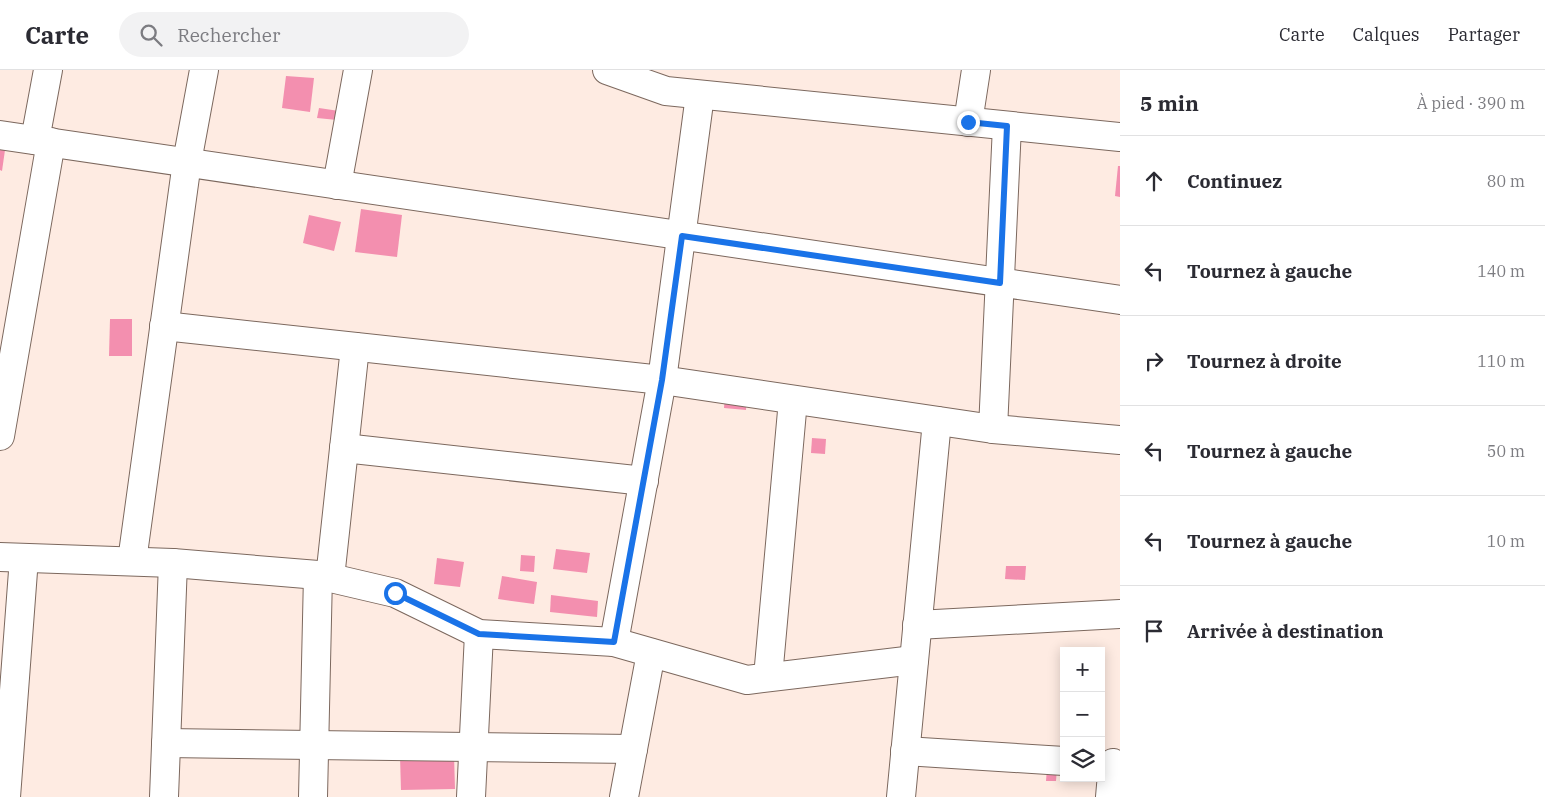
<!DOCTYPE html>
<html lang="fr">
<meta charset="utf-8">
<style>
:root{--surface:#fff;--page:#f2f2f3;--text:#2b2b33;--muted:#7c7c81;--line:#e1e1e2}
body{margin:0;font-family:"IBM Plex Serif",serif;background:var(--page);color:var(--text)}
.controls{position:absolute;right:15px;bottom:15px;display:grid;overflow:hidden;border-radius:0px;box-shadow:0 2px 12px #0003}
.controls button{width:45px;height:45px;display:grid;place-items:center;padding:0;border:0;border-bottom:1px solid var(--line);background:var(--surface);color:var(--text);font:25px sans-serif}
.stop{position:absolute;width:15px;height:15px;margin:-11px;border:4px solid #1a73e8;border-radius:50%;background:#fff}
.stop.end{background:#1a73e8;border-color:#fff;box-shadow:0 1px 5px #0008}
.list{margin:0;padding:0;list-style:none}
h2{display:flex;justify-content:space-between;align-items:center;height:65px;margin:0;padding:0 20px;font-size:21px}
h2 small{font-size:16px;font-weight:400;color:var(--muted)}
.list li{display:grid;grid-template-columns:32px 1fr auto;gap:15px;align-items:center;box-sizing:border-box;height:90px;padding:0 20px;border-top:1px solid var(--line)}
.list b{display:block;font-size:19px;white-space:nowrap}
.list em{font-size:16px;font-style:normal;color:var(--muted)}
.icon{flex:none;width:28px;height:28px;fill:none;stroke:currentColor;stroke-width:2;stroke-linecap:round;stroke-linejoin:round}
.map{position:relative;flex:none;width:1120px;height:727px;overflow:hidden}
header{display:flex;align-items:center;gap:30px;box-sizing:border-box;height:70px;padding:0 25px;background:var(--surface);border-bottom:1px solid var(--line)}
header strong{font-size:24px}
nav{display:flex;gap:28px;margin-inline-start:auto;font-size:18px}
.search{width:350px;height:45px;background:var(--page);display:flex;align-items:center;gap:12px;box-sizing:border-box;padding:0 18px;border-radius:28px;color:var(--muted);font-size:19px}
main{display:flex}
aside{flex:1;background:var(--surface)}
.map>svg:first-child{display:block}
.building{fill:#f38faf}
.lines{fill:none;stroke-linecap:round;stroke-linejoin:round}
.minor-casing{stroke:#7c685e;stroke-width:30}
.minor{stroke:#fff;stroke-width:28}
.route{stroke:#1a73e8;stroke-width:6}
</style>
<header>
<strong>Carte</strong>
<div class="search"><svg class="icon" aria-label="search" viewBox="0 0 24 24"><circle cx="10" cy="10" r="6"/><path d="M15 15l6 6"/></svg>Rechercher</div>
<nav><a>Carte</a><a>Calques</a><a>Partager</a></nav>
</header>
<main>
<div class="map">
<svg width="1120" height="727" viewBox="0 0 1120 727">
<rect width="100%" height="100%" fill="#feebe2"/>
<g class="building">
<path d="M286,6L314,8L310,42L282,38Z"/>
<path d="M319,38L339,41L337,50L317,48Z"/>
<path d="M0,80H5L2,101L0,100Z"/>
<path d="M1118,96H1120V127L1115,126Z"/>
<path d="M361,139L402,145L397,187L355,182Z"/>
<path d="M309,145L341,152L334,181L303,173Z"/>
<path d="M110,249H132V286H109Z"/>
<path d="M725,325L747,327L746,340L724,338Z"/>
<path d="M812,368L826,369L825,384L811,383Z"/>
<path d="M556,479L590,483L587,503L553,499Z"/>
<path d="M521,485L535,486L534,502L520,501Z"/>
<path d="M437,488L464,492L460,517L434,514Z"/>
<path d="M1006,496H1026L1025,510L1005,509Z"/>
<path d="M502,506L537,512L534,534L498,529Z"/>
<path d="M551,525L598,531L597,547L550,542Z"/>
<path d="M454,685L455,719L401,720L400,686Z"/>
<path d="M1047,698H1057L1056,711H1046Z"/>
</g>
<g class="lines">
<g class="minor-casing">
<g id="minor">
<path d="M607,0L666,21L1120,67"/>
<path d="M968,52L976,0"/>
<path d="M0,65L1120,230"/>
<path d="M35,70L48,0"/>
<path d="M337,115L358,0"/>
<path d="M164,256L662,310L993,359L1120,370"/>
<path d="M993,359L1007,56"/>
<path d="M0,366L51,72"/>
<path d="M344,378L644,411"/>
<path d="M0,487L173,493L318,505L395,523L479,564L614,572L747,610L914,590"/>
<path d="M132,491L187,92L204,0"/>
<path d="M330,508L355,277"/>
<path d="M917,555L1120,544"/>
<path d="M614,572L662,310L700,25"/>
<path d="M768,607L793,330"/>
<path d="M166,673L633,679"/>
<path d="M905,681L1064,691"/>
<path d="M6,727L24,488"/>
<path d="M164,727L173,493"/>
<path d="M313,727L318,505"/>
<path d="M471,727L479,564"/>
<path d="M624,727L651,583"/>
<path d="M901,727L937,351"/>
<path d="M1110,727L1113,693"/>
</g>
</g>
<use href="#minor" class="minor"/>
</g>
<g class="lines">
<path class="route" d="M395,523L479,564L614,572L662,310L682,166L1000,213L1007,56L968,52"/>
</g>
</svg>
<div class="controls">
<button>+</button>
<button>−</button>
<button><svg class="icon" aria-label="layers" viewBox="0 0 24 24"><path d="M12 4l9 5-9 5-9-5zM3 14l9 5 9-5"/></svg></button>
</div>
<div class="stop" style="left:395px;top:523px"></div>
<div class="stop end" style="left:968px;top:52px"></div>
</div>
<aside>
<h2>5 min<small>À pied · 390 m</small></h2>
<ul class="list">
<li><svg class="icon" aria-label="ahead" viewBox="0 0 24 24"><path d="M12 20V5M6 11l6-6 6 6"/></svg><div><b>Continuez</b></div><em>80 m</em></li>
<li><svg class="icon" aria-label="left" viewBox="0 0 24 24"><path d="M17 20v-9H6M10 6l-5 5 5 5"/></svg><div><b>Tournez à gauche</b></div><em>140 m</em></li>
<li><svg class="icon" aria-label="right" viewBox="0 0 24 24"><path d="M7 20v-9h11M14 6l5 5-5 5"/></svg><div><b>Tournez à droite</b></div><em>110 m</em></li>
<li><svg class="icon" aria-label="left" viewBox="0 0 24 24"><path d="M17 20v-9H6M10 6l-5 5 5 5"/></svg><div><b>Tournez à gauche</b></div><em>50 m</em></li>
<li><svg class="icon" aria-label="left" viewBox="0 0 24 24"><path d="M17 20v-9H6M10 6l-5 5 5 5"/></svg><div><b>Tournez à gauche</b></div><em>10 m</em></li>
<li><svg class="icon" aria-label="arrive" viewBox="0 0 24 24"><path d="M6 21V4h12l-3 4 3 4H6"/></svg><div><b>Arrivée à destination</b></div></li>
</ul>
</aside>
</main>
